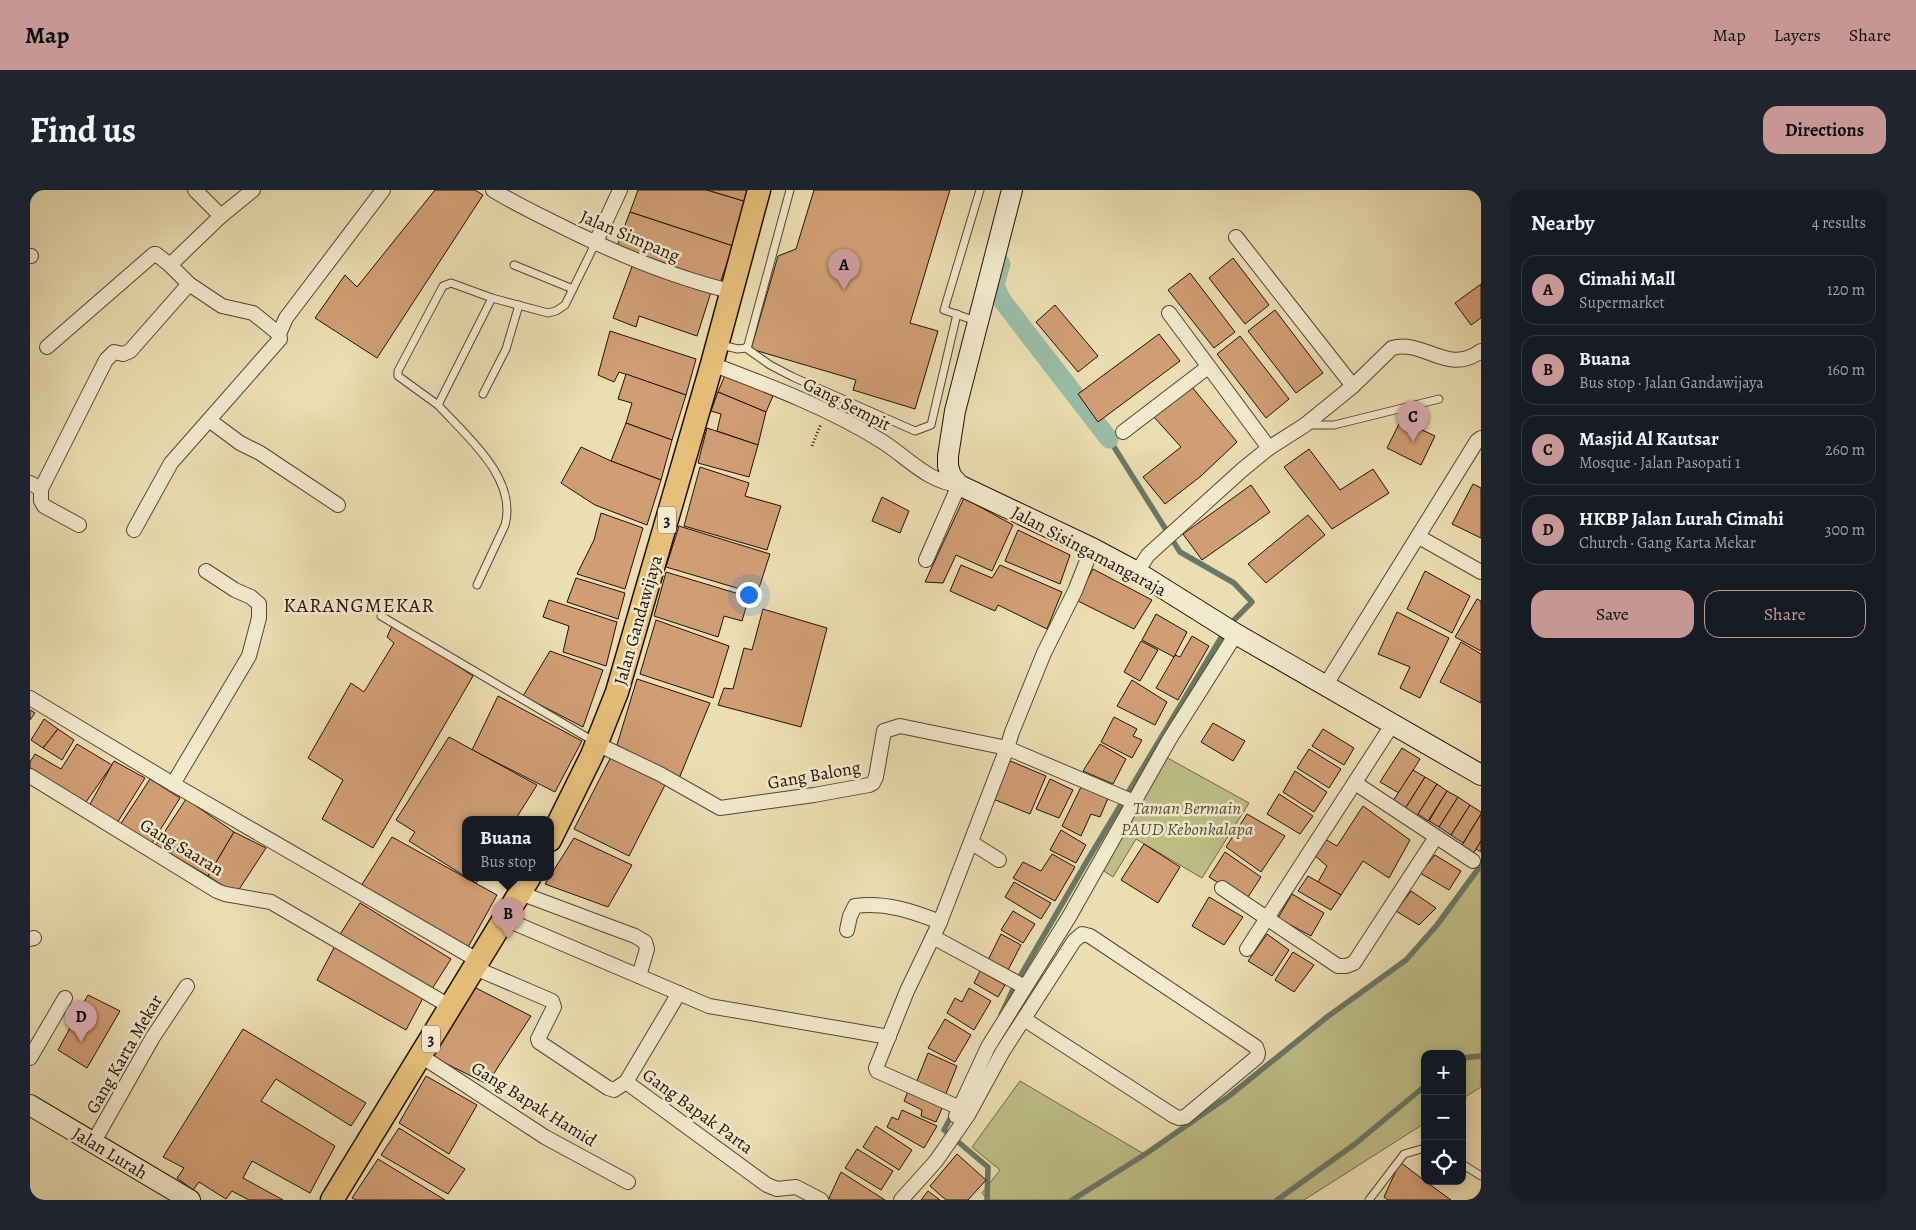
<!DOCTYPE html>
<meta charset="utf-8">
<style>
:root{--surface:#171b24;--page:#20242c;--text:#f1f3f6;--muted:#9ea1a6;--line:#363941;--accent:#c59692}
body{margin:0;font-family:Alegreya,serif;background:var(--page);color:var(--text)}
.controls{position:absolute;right:15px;bottom:15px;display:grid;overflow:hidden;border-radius:10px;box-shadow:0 2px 12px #0003}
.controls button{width:45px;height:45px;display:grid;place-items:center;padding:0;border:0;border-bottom:1px solid var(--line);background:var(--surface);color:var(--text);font:25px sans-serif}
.you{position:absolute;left:718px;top:404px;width:18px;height:18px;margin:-12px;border:4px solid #fff;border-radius:50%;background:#1a73e8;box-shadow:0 0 0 8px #1a73e833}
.badge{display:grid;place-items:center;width:32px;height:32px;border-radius:50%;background:var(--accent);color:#111;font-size:16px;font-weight:700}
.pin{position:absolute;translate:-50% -41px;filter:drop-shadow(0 1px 2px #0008)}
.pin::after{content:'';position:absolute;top:26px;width:18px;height:15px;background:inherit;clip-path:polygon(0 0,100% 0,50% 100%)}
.popup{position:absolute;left:432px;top:626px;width:92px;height:65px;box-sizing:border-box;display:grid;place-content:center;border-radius:10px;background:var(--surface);filter:drop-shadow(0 1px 4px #0005);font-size:16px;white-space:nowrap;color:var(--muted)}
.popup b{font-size:19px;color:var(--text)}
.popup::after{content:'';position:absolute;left:50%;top:100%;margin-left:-10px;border:10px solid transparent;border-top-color:var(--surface)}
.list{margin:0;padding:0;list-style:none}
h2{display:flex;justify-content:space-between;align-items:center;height:65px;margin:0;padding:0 20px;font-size:21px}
h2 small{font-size:16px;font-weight:400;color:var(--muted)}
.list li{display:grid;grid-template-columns:32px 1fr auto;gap:15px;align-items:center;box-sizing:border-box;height:70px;margin:0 10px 10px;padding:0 10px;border:1px solid var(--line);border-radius:15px}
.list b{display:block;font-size:19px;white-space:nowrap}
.list p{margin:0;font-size:16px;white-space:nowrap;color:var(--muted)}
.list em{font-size:16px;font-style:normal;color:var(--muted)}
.actions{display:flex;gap:10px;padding:15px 20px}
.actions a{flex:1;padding:11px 0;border:1px solid var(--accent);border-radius:15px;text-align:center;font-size:18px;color:var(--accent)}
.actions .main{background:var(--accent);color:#111}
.icon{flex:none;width:28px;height:28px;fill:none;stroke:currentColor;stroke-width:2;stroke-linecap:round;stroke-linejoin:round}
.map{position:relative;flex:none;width:1451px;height:1010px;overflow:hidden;border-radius:15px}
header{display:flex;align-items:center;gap:30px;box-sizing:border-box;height:70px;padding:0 25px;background:var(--accent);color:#111}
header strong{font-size:24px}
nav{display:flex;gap:28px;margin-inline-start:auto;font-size:18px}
.intro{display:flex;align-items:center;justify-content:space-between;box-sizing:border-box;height:120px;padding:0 30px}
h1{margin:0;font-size:35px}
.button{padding:12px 22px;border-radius:15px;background:var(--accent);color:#111;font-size:18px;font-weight:700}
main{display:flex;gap:30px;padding:0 30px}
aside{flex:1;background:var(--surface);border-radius:15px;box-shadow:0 2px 12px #0003}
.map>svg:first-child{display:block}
.green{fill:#bebf87;stroke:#716848}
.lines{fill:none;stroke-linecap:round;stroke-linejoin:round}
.stream{stroke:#6a7868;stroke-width:5.5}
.canal{stroke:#99bda7;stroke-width:19}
.building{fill:#d19e73;stroke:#241009}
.service-casing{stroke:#564433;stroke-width:9}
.minor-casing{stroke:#564433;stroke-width:16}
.secondary-casing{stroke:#241009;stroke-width:22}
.primary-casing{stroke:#241009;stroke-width:25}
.path{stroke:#241009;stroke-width:3;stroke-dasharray:1 2.5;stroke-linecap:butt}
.service{stroke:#f2eacd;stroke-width:7}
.minor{stroke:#f2eacd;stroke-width:14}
.secondary{stroke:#f2eacd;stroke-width:20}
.primary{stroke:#e6bf79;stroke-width:22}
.labels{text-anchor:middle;stroke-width:5;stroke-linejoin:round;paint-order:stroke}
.shield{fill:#f2eacd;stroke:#625144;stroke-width:1}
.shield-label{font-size:16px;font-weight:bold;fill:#241009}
.street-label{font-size:18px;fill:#241009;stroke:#f2eacd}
.park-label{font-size:18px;font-style:italic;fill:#5a4d35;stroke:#f2eacd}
.quarter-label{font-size:20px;letter-spacing:1px;fill:#241009;stroke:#f2eacd}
</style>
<header>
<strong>Map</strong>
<nav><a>Map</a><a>Layers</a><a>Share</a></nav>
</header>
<div class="intro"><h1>Find us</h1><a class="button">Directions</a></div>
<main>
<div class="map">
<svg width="1451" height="1010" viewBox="0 0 1451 1010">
<rect width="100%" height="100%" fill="#ebdeb2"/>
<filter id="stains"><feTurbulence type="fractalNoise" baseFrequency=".004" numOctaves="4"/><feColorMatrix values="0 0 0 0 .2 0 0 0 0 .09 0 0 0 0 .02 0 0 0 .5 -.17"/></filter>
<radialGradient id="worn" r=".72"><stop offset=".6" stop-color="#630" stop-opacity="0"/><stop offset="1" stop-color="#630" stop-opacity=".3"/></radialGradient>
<g class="green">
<path d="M1134,566L1219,613L1172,688L1106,649L1083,687L1069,678Z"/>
<path d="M1451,675V897L1432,909V864H1395V933L1274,1010H958L952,1003L970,980L942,957L990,891L1114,964L1199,906L1297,827L1376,770L1407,735Z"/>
</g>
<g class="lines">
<g class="stream">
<path d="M971,825L985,795L1057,671L1198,436L1222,412L1204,393L1150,362L1079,249"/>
<path d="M1432,868L1451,866"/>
<path d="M923,923L914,940L958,977L957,1010"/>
<path d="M1042,1010L1114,965L1199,906L1297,827L1376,770L1407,735L1451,675"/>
<path d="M1247,1010L1325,954L1395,896"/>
</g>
<path class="canal" d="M971,74L965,95L971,109L1079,249"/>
</g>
<g class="building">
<path d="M405,0H445L453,5L347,168L285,128L315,85L327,97Z"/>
<path d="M608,0H677L717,12L703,56L600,22Z"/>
<path d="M677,0H720L717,12Z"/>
<path d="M784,0H920L880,133L908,141L885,219L823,200L826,190L721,159L748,66L766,59Z"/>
<path d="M600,22L703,56L690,93L587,56Z"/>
<path d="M1203,68L1239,115L1215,134L1179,88Z"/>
<path d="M603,74L681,102L667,146L609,126L606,137L583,128Z"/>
<path d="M1160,83L1205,142L1184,158L1138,100Z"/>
<path d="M1451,94V128L1441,135L1425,113Z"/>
<path d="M1025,115L1068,166L1048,182L1006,132Z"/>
<path d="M1245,120L1293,183L1266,203L1218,141Z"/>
<path d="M580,141L666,169L656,205L589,182L584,192L568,185Z"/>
<path d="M1129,144L1150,171L1068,232L1048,204Z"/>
<path d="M1210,146L1259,209L1236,228L1187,164Z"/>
<path d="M596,184L656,205L642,250L596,233L602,213L588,209Z"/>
<path d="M695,185L743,206L736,222L688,202Z"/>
<path d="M1162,197L1207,252L1171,286L1135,314L1113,287L1151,257L1123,226Z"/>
<path d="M688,202L736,222L728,255L687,241L691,224L681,221Z"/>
<path d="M1371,230L1405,246L1391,275L1357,258Z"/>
<path d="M596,233L642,250L631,290L581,271Z"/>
<path d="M677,238L728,255L719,287L668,273Z"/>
<path d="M551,257L581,271L631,290L617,335L565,315L531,293Z"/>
<path d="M1279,259L1310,300L1343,279L1359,303L1302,339L1254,277Z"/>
<path d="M670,277L719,293L715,306L751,316L737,360L654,336Z"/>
<path d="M1443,294L1451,298V348L1422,334Z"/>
<path d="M1221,295L1240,322L1172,370L1153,344Z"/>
<path d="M852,307L879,321L870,343L842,331Z"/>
<path d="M934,308L983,335L962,381L926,365L913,393L895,392Z"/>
<path d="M571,323L613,338L595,399L547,384L564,350Z"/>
<path d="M1278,325L1295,345L1236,393L1218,374Z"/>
<path d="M649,336L740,364L727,404L636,377Z"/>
<path d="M988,340L1040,365L1030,394L975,371Z"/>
<path d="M931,375L962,388L970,375L1032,402L1017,439L968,415L965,421L920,401Z"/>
<path d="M1063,379L1122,410L1104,439L1046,410Z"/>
<path d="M1395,381L1440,406L1422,443L1377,419Z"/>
<path d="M636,382L719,407L712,431L694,426L688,447L624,426Z"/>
<path d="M546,388L595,403L588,429L537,412Z"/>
<path d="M1447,409L1451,411V461L1425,447Z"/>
<path d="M519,410L587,432L576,476L533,462L539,436L513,427Z"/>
<path d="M733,419L797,438L771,537L688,515L694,498L703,499L714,458L722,460Z"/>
<path d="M1367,422L1419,448L1390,508L1370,498L1380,477L1348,464Z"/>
<path d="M1126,424L1157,442L1144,467L1112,450Z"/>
<path d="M626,430L699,456L683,508L610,484Z"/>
<path d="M363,434L443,486L343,658L292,629L313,590L278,568L321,493L334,502L364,453L357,447Z"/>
<path d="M1162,446L1179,456L1148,510L1126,498L1145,465L1150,467Z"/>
<path d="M1111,451L1128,460L1110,491L1094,482Z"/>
<path d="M1431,452L1451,464V513L1410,492Z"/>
<path d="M520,461L573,480L553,537L493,506Z"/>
<path d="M607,489L680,513L648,591L587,555Z"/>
<path d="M1102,490L1137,512L1125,535L1087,516Z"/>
<path d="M468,506L552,551L525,602L442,560Z"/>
<path d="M0,520L5,523L0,530Z"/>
<path d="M1084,527L1107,539L1103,546L1112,550L1102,568L1071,552Z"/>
<path d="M14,529L28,539L13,558L1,550Z"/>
<path d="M1183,533L1215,551L1203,571L1171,552Z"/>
<path d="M28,539L44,550L32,570L13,558Z"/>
<path d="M1293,539L1324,558L1314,575L1282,556Z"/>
<path d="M419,547L507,595L485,630H436V687L379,651L385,642L366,630Z"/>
<path d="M47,554L82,575L56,612L0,578V572L5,564L31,579Z"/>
<path d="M1070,554L1096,569L1083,594L1053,581Z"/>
<path d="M1372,558L1390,569L1369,603L1350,592Z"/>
<path d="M1279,559L1311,579L1299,598L1267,578Z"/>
<path d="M582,565L636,593L599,666L544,639Z"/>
<path d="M978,570L1016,586L1000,624L963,609Z"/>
<path d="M84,571L115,588L87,633L59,616Z"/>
<path d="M1383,580L1395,587L1373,622L1361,614Z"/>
<path d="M1265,581L1297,602L1284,622L1253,602Z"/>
<path d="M1395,587L1407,594L1385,629L1373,622Z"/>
<path d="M120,589L150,608L122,653L90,635Z"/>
<path d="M1020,589L1043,600L1029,628L1006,619Z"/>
<path d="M1407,594L1417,601L1398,631L1388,624Z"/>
<path d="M1052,595L1079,606L1070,627L1061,624L1051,646L1032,636Z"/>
<path d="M1417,601L1428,607L1409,637L1399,631Z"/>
<path d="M1249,604L1283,626L1270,644L1237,624Z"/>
<path d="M1428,607L1440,615L1421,645L1409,637Z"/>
<path d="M156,609L204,642L178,686L126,655Z"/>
<path d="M1440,615L1451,622V624L1433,653L1421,645Z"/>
<path d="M1333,616L1380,650L1359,688L1333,671L1311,705L1288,692L1297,676L1283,664L1295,649L1307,656Z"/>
<path d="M1217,624L1255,646L1231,682L1196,657Z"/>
<path d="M1451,624V651L1443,664L1431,657Z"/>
<path d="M1031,640L1056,655L1046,673L1020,660Z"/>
<path d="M204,642L236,658L206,704L178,686Z"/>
<path d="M362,647L467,705L437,759L331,696Z"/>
<path d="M544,648L602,675L578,717L515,694Z"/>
<path d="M1451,651V662L1446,659Z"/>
<path d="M1114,654L1150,677L1128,713L1091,690Z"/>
<path d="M1195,662L1231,687L1216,710L1179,687Z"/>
<path d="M1022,664L1045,677L1025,711L983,688L993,672L1011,681Z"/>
<path d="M1405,665L1431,681L1419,700L1390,683Z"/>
<path d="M1278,686L1311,705L1301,720L1268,701Z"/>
<path d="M437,688H450L446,693Z"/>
<path d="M984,692L1021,713L1011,729L975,707Z"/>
<path d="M1381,701L1406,718L1389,735L1366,721Z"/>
<path d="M1262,704L1294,723L1281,746L1248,728Z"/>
<path d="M1179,707L1213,727L1194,755L1162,736Z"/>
<path d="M330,713L421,769L400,802L309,746Z"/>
<path d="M983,721L1005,734L993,753L971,740Z"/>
<path d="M971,744L991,755L977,782L957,772Z"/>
<path d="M1237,744L1259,760L1242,786L1218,771Z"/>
<path d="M305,756L393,808L376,840L287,790Z"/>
<path d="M1263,762L1284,775L1264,802L1245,790Z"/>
<path d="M950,781L975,795L968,807L944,793Z"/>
<path d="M442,796L501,826L457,894L401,866Z"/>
<path d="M939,798L961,811L944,840L917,823L925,808L932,812Z"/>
<path d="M58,805L90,821L57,878L28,860Z"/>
<path d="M915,829L941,845L925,872L898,858Z"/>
<path d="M213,839L336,913L321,936L246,889L231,911L305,956L280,1003L222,971L213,988L253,1010H219L202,1001L196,1009L169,992L163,1000L147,988L154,978L133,967Z"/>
<path d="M898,863L927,876L915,906L886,893Z"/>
<path d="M396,886L447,915L419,964L369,933Z"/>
<path d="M880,897L915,912L906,932L891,926L892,920L874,911Z"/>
<path d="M872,920L907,936L894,958L857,937L862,927L868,930Z"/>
<path d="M846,936L882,960L869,980L833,957Z"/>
<path d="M369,938L435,979L418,1004L351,965Z"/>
<path d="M827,959L863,981L851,1000L815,978Z"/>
<path d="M927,964L956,990L938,1010H916L900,996Z"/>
<path d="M348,969L415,1010H326L322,1008Z"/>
<path d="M1370,972L1395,991L1421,1010H1358L1354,1007Z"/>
<path d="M811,982L855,1010H801L799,1008Z"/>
<path d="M898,1001L910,1010H891Z"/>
</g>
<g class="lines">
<g class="service-casing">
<g id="service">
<path d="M484,75L543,99"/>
<path d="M946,131L914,120L950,0"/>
<path d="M691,155L708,159L716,158L740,175L763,187L885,241L901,235L927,124"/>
<path d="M716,158L718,155L760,0"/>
<path d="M453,204L476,159L489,115"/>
<path d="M408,215L368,186V181L413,96L421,93L462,108"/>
<path d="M1278,235H1304L1409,209"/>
<path d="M447,395L475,335C488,288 436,246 408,215L462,108L518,123L526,121L535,115L565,54"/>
<path d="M351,426L565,552"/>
<path d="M1432,974L1451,986"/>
<path d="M1339,1010L1374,964L1395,958"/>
</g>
</g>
<g class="minor-casing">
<g id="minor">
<path d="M165,0L191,26"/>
<path d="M463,0C482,12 503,22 523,32C580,61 638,86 700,101"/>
<path d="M1206,47L1323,196"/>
<path d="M565,54L590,0"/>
<path d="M0,66H1"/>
<path d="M159,94L192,116L223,123L249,144L256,128L353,0"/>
<path d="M1139,123L1239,258"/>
<path d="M17,157L124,64H126L140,75"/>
<path d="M682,174C740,196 801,219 853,252C878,268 898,292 929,295L896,370"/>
<path d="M179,230L210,253L230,263L308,315"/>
<path d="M1093,242L1178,177"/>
<path d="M0,293L11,299V311L14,316L49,335"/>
<path d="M11,299L76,170L84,162L93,164L100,161L159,94L140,75L191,26L223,0"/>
<path d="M104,340L141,273L250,149L249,144"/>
<path d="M1389,347L1451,382"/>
<path d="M1107,382L1118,365L1212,280L1239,258L1275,235L1323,196L1362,158C1395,149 1417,186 1451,161"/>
<path d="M1295,496L1447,251L1451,248"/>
<path d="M0,508L143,594L449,771"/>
<path d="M567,554L630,584L690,618L784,605L839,595L843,593L846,587L854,541L870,536L977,558L1104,612"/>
<path d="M0,586L187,701L195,704L241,712L421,817"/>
<path d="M1325,593L1443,671"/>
<path d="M143,594L219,466L229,428V414L221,407L205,400L176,381"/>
<path d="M942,653L969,670"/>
<path d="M1192,698L1308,776H1316L1324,773L1406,647"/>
<path d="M490,703L605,746L615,752L617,759L609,786"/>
<path d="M475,729L679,816L859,847"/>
<path d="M817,740L820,726L825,716C856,712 882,721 910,732"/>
<path d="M903,747L995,797"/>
<path d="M0,749L4,748"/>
<path d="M1217,759L1362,535"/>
<path d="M445,778L522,811L524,817L508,849L509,852L578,898L584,900L596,892L649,803"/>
<path d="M391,866L515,947L598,992"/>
<path d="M0,868L35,808"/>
<path d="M596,892L737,995L747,999L766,997L791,1010"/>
<path d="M930,918L847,881L846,878L877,801L910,732L977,558L982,542L1014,463L1045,401L1062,358"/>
<path d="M926,926L958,857L1039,727L1139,550L1206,444"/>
<path d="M63,953L123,847L157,796"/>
<path d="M871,1010L906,971L938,925L973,861L1044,751L1052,744L1060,746L1226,857L1228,863L1227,867L1155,927L1149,928L1144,926L994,829"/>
</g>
</g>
<g class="secondary-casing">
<g id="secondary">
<path d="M982,0L925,221L918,266V276L921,286L929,295L1062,358L1107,382L1206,444L1451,585"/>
<path d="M0,915L160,1010"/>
</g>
</g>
<g class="primary-casing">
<g id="primary">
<path d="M520,650L562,565L587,502L682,174L729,0"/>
<path d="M302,1010L499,688"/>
</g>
</g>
<path class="path" d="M782,256L791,234"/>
<use href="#service" class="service"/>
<use href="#minor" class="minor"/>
<use href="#secondary" class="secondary"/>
<use href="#primary" class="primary"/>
</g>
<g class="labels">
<g class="shield">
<rect x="628" y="316.5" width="18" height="27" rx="4"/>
<rect x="392" y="835.5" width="18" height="27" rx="4"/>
</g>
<g class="shield-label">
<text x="637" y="336">3</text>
<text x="401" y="855">3</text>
</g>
<g class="street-label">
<text transform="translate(600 46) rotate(23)" y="6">Jalan Simpang</text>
<text transform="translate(817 214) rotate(27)" y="6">Gang Sempit</text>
<text transform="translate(1059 361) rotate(28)" y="6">Jalan Sisingamangaraja</text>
<text transform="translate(608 430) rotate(-74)" y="6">Jalan Gandawijaya</text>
<text transform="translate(784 585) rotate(-10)" y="6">Gang Balong</text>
<text transform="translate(152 657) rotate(31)" y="6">Gang Saaran</text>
<text transform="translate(94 864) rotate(-60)" y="6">Gang Karta Mekar</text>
<text transform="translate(504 914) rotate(32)" y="6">Gang Bapak Hamid</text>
<text transform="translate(668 921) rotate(36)" y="6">Gang Bapak Parta</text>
<text transform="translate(80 963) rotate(31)" y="6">Jalan Lurah</text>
</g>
<g class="park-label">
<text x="1157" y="624">Taman Bermain<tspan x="1157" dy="21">PAUD Kebonkalapa</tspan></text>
</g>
<g class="quarter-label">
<text x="329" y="422">KARANGMEKAR</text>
</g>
</g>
<rect width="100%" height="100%" filter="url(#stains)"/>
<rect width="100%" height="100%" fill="url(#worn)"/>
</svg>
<div class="controls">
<button>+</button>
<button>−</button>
<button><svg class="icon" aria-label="locate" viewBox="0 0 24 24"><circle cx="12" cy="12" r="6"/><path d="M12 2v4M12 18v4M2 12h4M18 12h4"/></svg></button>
</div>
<div class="you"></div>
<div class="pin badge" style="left:814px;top:100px">A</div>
<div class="pin badge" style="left:478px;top:749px">B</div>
<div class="popup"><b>Buana</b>Bus stop</div>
<div class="pin badge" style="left:1383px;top:252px">C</div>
<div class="pin badge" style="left:51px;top:852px">D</div>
</div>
<aside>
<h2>Nearby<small>4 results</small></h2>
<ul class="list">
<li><span class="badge">A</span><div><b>Cimahi Mall</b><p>Supermarket</p></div><em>120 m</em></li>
<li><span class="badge">B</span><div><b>Buana</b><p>Bus stop · Jalan Gandawijaya</p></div><em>160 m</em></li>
<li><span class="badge">C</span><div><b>Masjid Al Kautsar</b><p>Mosque · Jalan Pasopati 1</p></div><em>260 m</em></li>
<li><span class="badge">D</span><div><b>HKBP Jalan Lurah Cimahi</b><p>Church · Gang Karta Mekar</p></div><em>300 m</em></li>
</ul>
<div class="actions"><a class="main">Save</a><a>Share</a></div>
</aside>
</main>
